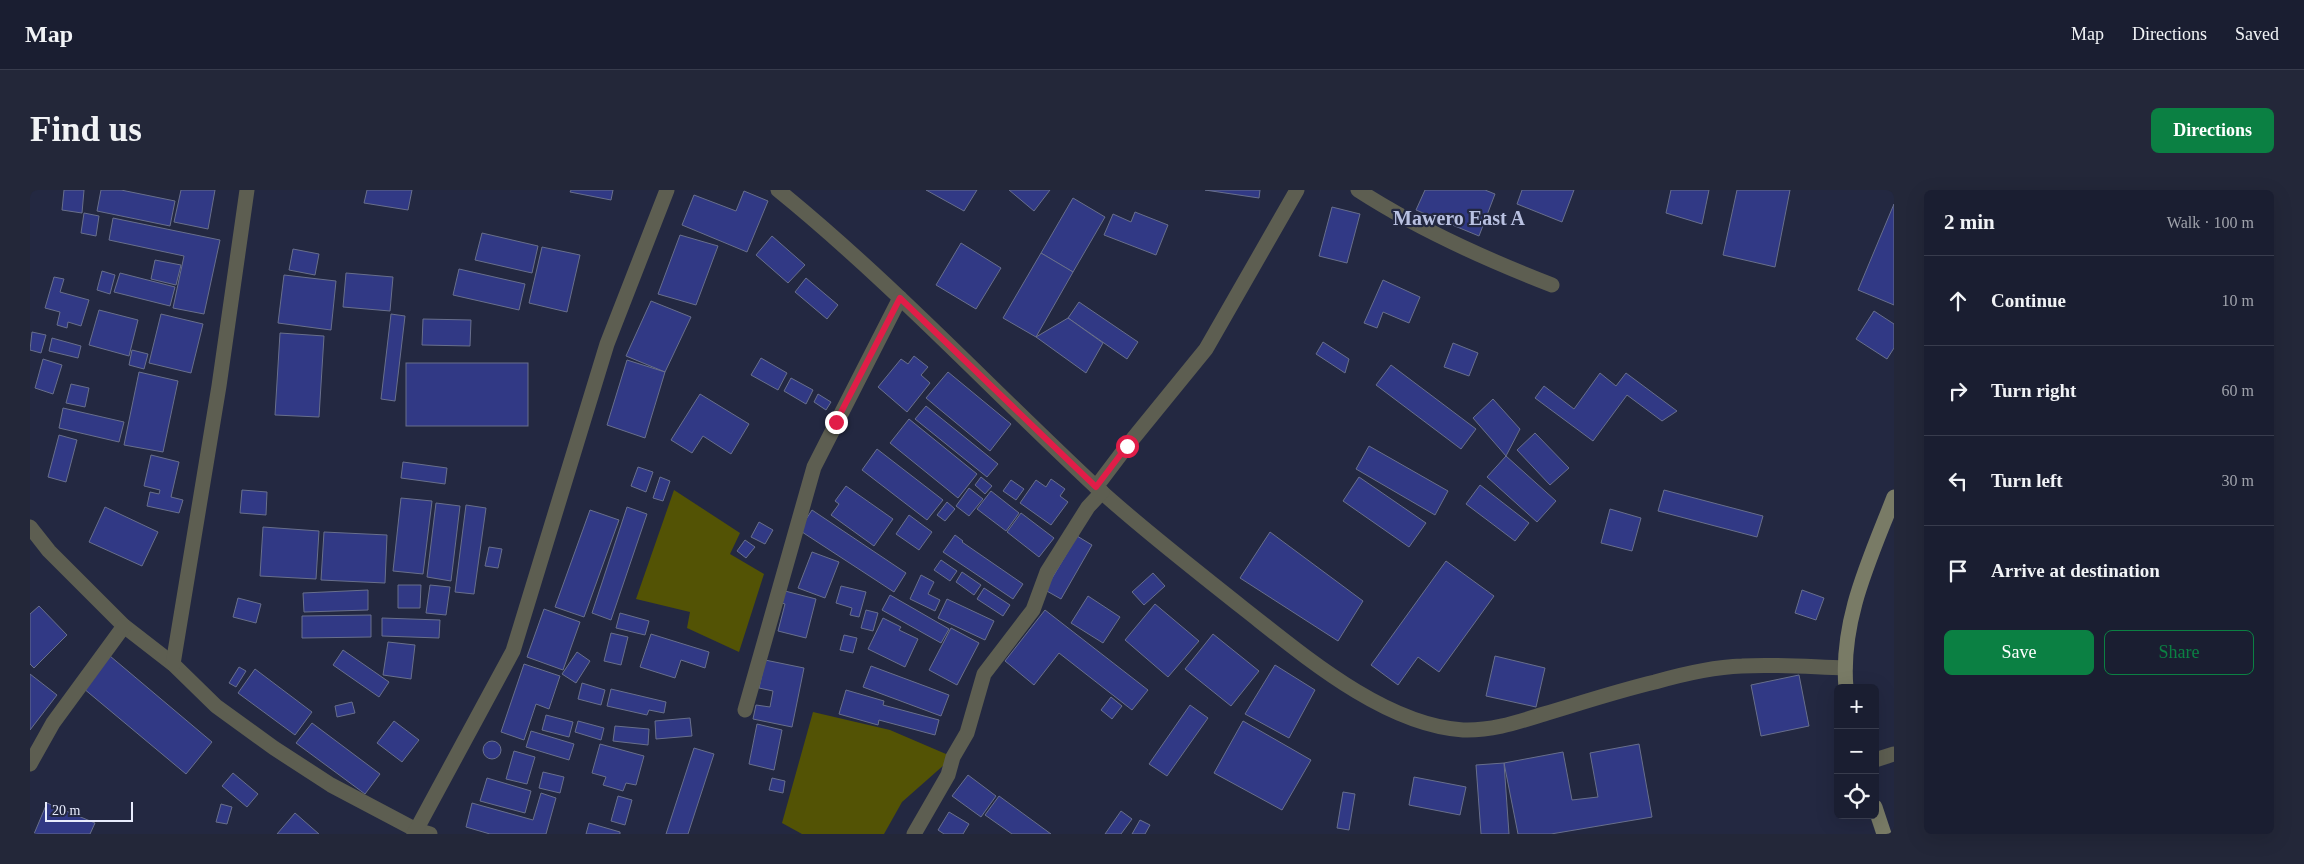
<!DOCTYPE html>
<meta charset="utf-8">
<style>
:root{--surface:#1a1e31;--page:#232739;--text:#f1f3f6;--muted:#9fa2ab;--line:#383c4d;--accent:#0b8043}
body{margin:0;font-family:Georgia,serif;background:var(--page);color:var(--text)}
.controls{position:absolute;right:15px;bottom:15px;display:grid;overflow:hidden;border-radius:8px;box-shadow:0 5px 20px #0002}
.controls button{width:45px;height:45px;display:grid;place-items:center;padding:0;border:0;border-bottom:1px solid var(--line);background:var(--surface);color:var(--text);font:25px sans-serif}
.scale{position:absolute;left:15px;bottom:12px;width:88px;box-sizing:border-box;padding-left:5px;border:2px solid #e8ecfd;border-top:0;font-size:14px;line-height:18px;white-space:nowrap;color:#e8ecfd;-webkit-text-stroke:4px #232841;paint-order:stroke}
.stop{position:absolute;width:15px;height:15px;margin:-11px;border:4px solid #e11d48;border-radius:50%;background:#fff}
.stop.end{background:#e11d48;border-color:#fff;box-shadow:0 1px 5px #0008}
.list{margin:0;padding:0;list-style:none}
h2{display:flex;justify-content:space-between;align-items:center;height:65px;margin:0;padding:0 20px;font-size:21px}
h2 small{font-size:16px;font-weight:400;color:var(--muted)}
.list li{display:grid;grid-template-columns:32px 1fr auto;gap:15px;align-items:center;box-sizing:border-box;height:90px;padding:0 20px;border-top:1px solid var(--line)}
.list b{display:block;font-size:19px;white-space:nowrap}
.list em{font-size:16px;font-style:normal;color:var(--muted)}
.actions{display:flex;gap:10px;padding:15px 20px}
.actions a{flex:1;padding:11px 0;border:1px solid var(--accent);border-radius:8px;text-align:center;font-size:18px;color:var(--accent)}
.actions .main{background:var(--accent);color:#fff}
.icon{flex:none;width:28px;height:28px;fill:none;stroke:currentColor;stroke-width:2;stroke-linecap:round;stroke-linejoin:round}
.map{position:relative;flex:none;width:1864px;height:644px;overflow:hidden;border-radius:8px}
header{display:flex;align-items:center;gap:30px;box-sizing:border-box;height:70px;padding:0 25px;background:var(--surface);border-bottom:1px solid var(--line)}
header strong{font-size:24px}
nav{display:flex;gap:28px;margin-inline-start:auto;font-size:18px}
.intro{display:flex;align-items:center;justify-content:space-between;box-sizing:border-box;height:120px;padding:0 30px}
h1{margin:0;font-size:35px}
.button{padding:12px 22px;border-radius:8px;background:var(--accent);color:#fff;font-size:18px;font-weight:700}
main{display:flex;gap:30px;padding:0 30px}
aside{flex:1;background:var(--surface);border-radius:8px;box-shadow:0 5px 20px #0002}
.map>svg:first-child{display:block}
.green{fill:#535305}
.building{fill:#313985;stroke:#686f8c}
.lines{fill:none;stroke-linecap:round;stroke-linejoin:round}
.street{stroke:#5d5e51;stroke-width:15}
.secondary{stroke:#797b66;stroke-width:15}
.route{stroke:#e11d48;stroke-width:6}
.labels{text-anchor:middle;stroke-width:4.5;stroke-linejoin:round;paint-order:stroke}
.quarter-label{font-size:20px;font-weight:bold;fill:#b9c1e1;stroke:#232841}
</style>
<header>
<strong>Map</strong>
<nav><a>Map</a><a>Directions</a><a>Saved</a></nav>
</header>
<div class="intro"><h1>Find us</h1><a class="button">Directions</a></div>
<main>
<div class="map">
<svg width="1864" height="644" viewBox="0 0 1864 644">
<rect width="100%" height="100%" fill="#232841"/>
<g class="green">
<path d="M644,300L710,343L700,364L734,384L709,462L657,438L660,422L606,409Z"/>
<path d="M783,522L860,540L923,567L872,612L854,644H772L752,633Z"/>
</g>
<g class="building">
<path d="M34,0H54L52,23L32,20Z"/>
<path d="M71,0H91L145,11L140,36L67,21Z"/>
<path d="M151,0H185L178,39L144,32Z"/>
<path d="M337,0H382L378,20L334,13Z"/>
<path d="M541,0H583L581,10L540,2Z"/>
<path d="M896,0H947L934,21Z"/>
<path d="M979,0H1020L1004,21Z"/>
<path d="M1175,0H1230L1229,8Z"/>
<path d="M1395,0H1455L1465,4L1449,46L1386,20Z"/>
<path d="M1492,0H1544L1532,32L1487,14Z"/>
<path d="M1641,0H1679L1672,34L1636,23Z"/>
<path d="M1707,0H1760L1745,77L1693,65Z"/>
<path d="M714,1L738,11L717,62L652,35L664,5L706,21Z"/>
<path d="M1043,8L1075,27L1043,82L1011,63Z"/>
<path d="M1864,14V115L1828,100Z"/>
<path d="M1302,17L1330,24L1317,73L1289,66Z"/>
<path d="M1105,22L1138,35L1126,65L1074,45L1083,24L1101,32Z"/>
<path d="M54,23L69,26L66,46L51,43Z"/>
<path d="M83,28L190,50L174,124L143,118L154,66L79,50Z"/>
<path d="M452,43L508,56L502,83L445,70Z"/>
<path d="M650,45L688,56L666,115L628,104Z"/>
<path d="M742,46L775,75L758,93L726,65Z"/>
<path d="M931,53L971,78L946,119L906,95Z"/>
<path d="M512,57L550,65L537,122L499,113Z"/>
<path d="M263,59L289,64L285,85L259,80Z"/>
<path d="M1011,63L1043,82L1006,147L973,128Z"/>
<path d="M125,70L151,75L146,95L121,89Z"/>
<path d="M429,79L495,94L489,120L423,105Z"/>
<path d="M72,81L85,85L80,104L67,100Z"/>
<path d="M90,83L145,97L140,116L84,102Z"/>
<path d="M316,83L363,87L360,121L313,117Z"/>
<path d="M254,85L306,91L301,140L248,133Z"/>
<path d="M24,87L34,89L30,102L59,110L51,136L38,132L37,138L27,135L30,122L15,118Z"/>
<path d="M776,88L808,115L797,129L765,102Z"/>
<path d="M1353,90L1390,107L1379,133L1353,122L1347,138L1334,133Z"/>
<path d="M621,111L661,127L635,182L596,166Z"/>
<path d="M1049,112L1108,152L1097,169L1038,128Z"/>
<path d="M69,120L108,130L99,166L59,155Z"/>
<path d="M1844,121L1864,134V158L1857,169L1826,149Z"/>
<path d="M131,124L173,134L161,183L119,173Z"/>
<path d="M361,124L375,126L365,211L351,209Z"/>
<path d="M1038,128L1073,153L1056,183L1006,147Z"/>
<path d="M393,129L441,130L440,156L392,155Z"/>
<path d="M2,142L16,145L11,163L0,160Z"/>
<path d="M250,143L294,146L289,227L245,225Z"/>
<path d="M22,148L51,156L48,168L19,161Z"/>
<path d="M1293,152L1319,169L1315,183L1286,164Z"/>
<path d="M1423,153L1448,163L1439,186L1414,177Z"/>
<path d="M102,160L118,164L114,179L99,175Z"/>
<path d="M884,166L898,177L891,185L900,193L877,222L848,197L871,169L878,174Z"/>
<path d="M731,168L757,183L748,200L721,185Z"/>
<path d="M13,169L32,175L23,204L5,198Z"/>
<path d="M597,170L635,182L615,248L577,235Z"/>
<rect x="376" y="173" width="122" height="63"/>
<path d="M1361,175L1446,239L1431,259L1346,195Z"/>
<path d="M109,182L148,191L133,262L94,255Z"/>
<path d="M918,182L981,234L960,261L896,208Z"/>
<path d="M1570,183L1586,196L1596,183L1647,221L1632,231L1597,205L1563,251L1505,208L1514,196L1544,219Z"/>
<path d="M761,188L783,200L776,214L754,201Z"/>
<path d="M41,194L59,198L55,217L36,213Z"/>
<path d="M670,204L719,234L701,264L673,246L662,263L641,250Z"/>
<path d="M788,204L801,212L796,220L784,212Z"/>
<path d="M1463,209L1490,239L1476,266L1443,228Z"/>
<path d="M896,216L968,274L957,287L885,229Z"/>
<path d="M33,218L94,232L89,252L29,238Z"/>
<path d="M879,229L947,284L928,308L860,253Z"/>
<path d="M1505,243L1539,278L1520,295L1487,260Z"/>
<path d="M29,245L47,250L36,292L18,287Z"/>
<path d="M1339,256L1418,301L1405,325L1326,279Z"/>
<path d="M847,259L913,310L897,330L832,280Z"/>
<path d="M121,265L149,272L141,307L153,310L149,323L117,316L120,302L129,304L130,300L114,296Z"/>
<path d="M1476,266L1526,311L1507,332L1457,287Z"/>
<path d="M373,272L417,278L415,294L371,288Z"/>
<path d="M608,277L623,282L616,302L601,296Z"/>
<path d="M630,287L640,291L633,311L623,308Z"/>
<path d="M951,287L962,296L955,304L945,295Z"/>
<path d="M1329,287L1396,333L1379,357L1313,311Z"/>
<path d="M1021,289L1035,299L1030,306L1038,312L1021,335L990,313L1006,290L1016,297Z"/>
<path d="M981,290L994,299L986,310L973,301Z"/>
<path d="M1450,295L1499,333L1485,351L1436,314Z"/>
<path d="M816,296L863,329L844,356L801,325L809,314L805,311Z"/>
<path d="M939,298L953,309L939,326L926,316Z"/>
<path d="M212,300L237,302L236,325L210,323Z"/>
<path d="M1634,300L1733,326L1727,347L1628,321Z"/>
<path d="M961,301L989,323L976,341L947,319Z"/>
<path d="M371,308L402,311L393,384L363,381Z"/>
<path d="M917,312L925,319L915,331L907,325Z"/>
<path d="M406,313L430,316L421,391L397,387Z"/>
<path d="M436,315L456,318L444,404L425,402Z"/>
<path d="M75,317L128,342L112,376L59,352Z"/>
<path d="M597,317L617,324L581,430L562,423Z"/>
<path d="M1580,319L1611,328L1602,361L1571,353Z"/>
<path d="M560,320L589,330L554,427L525,417Z"/>
<path d="M782,320L876,383L864,402L769,340Z"/>
<path d="M991,323L1024,348L1009,367L977,342Z"/>
<path d="M879,325L902,342L889,360L866,344Z"/>
<path d="M729,332L743,340L735,354L721,347Z"/>
<path d="M233,337L289,341L286,389L230,386Z"/>
<path d="M294,342L357,345L355,393L291,390Z"/>
<path d="M1240,342L1333,411L1308,451L1210,388Z"/>
<path d="M925,345L933,351L932,352L993,394L983,409L913,362Z"/>
<path d="M1047,346L1062,355L1031,409L1015,400Z"/>
<path d="M715,350L725,357L716,368L707,361Z"/>
<path d="M459,357L472,359L468,378L455,376Z"/>
<path d="M782,362L809,372L795,408L768,398Z"/>
<path d="M911,370L927,381L920,391L904,380Z"/>
<path d="M1416,371L1464,406L1409,482L1388,467L1368,495L1341,475Z"/>
<path d="M932,382L951,395L944,405L926,392Z"/>
<path d="M1123,383L1135,396L1114,415L1102,402Z"/>
<path d="M891,385L904,392L898,404L910,410L905,421L880,409Z"/>
<path d="M368,395H391L390,418H368Z"/>
<path d="M400,395L420,397L416,425L396,423Z"/>
<path d="M811,396L836,402L829,427L820,425L822,418L806,413Z"/>
<path d="M954,398L980,415L973,426L947,409Z"/>
<path d="M338,400V420L274,422L273,403Z"/>
<path d="M1772,400L1794,408L1786,430L1765,423Z"/>
<path d="M755,401L786,409L776,448L748,441L755,414L752,413Z"/>
<path d="M860,405L919,439L911,453L852,420Z"/>
<path d="M1058,406L1090,427L1073,453L1041,433Z"/>
<path d="M208,408L231,414L226,433L203,427Z"/>
<path d="M917,409L964,431L955,450L908,428Z"/>
<path d="M1125,414L1169,451L1138,487L1095,450Z"/>
<path d="M9,416L37,445L4,478L0,474V424Z"/>
<path d="M514,419L550,432L533,480L497,467Z"/>
<path d="M836,420L848,423L843,441L831,438Z"/>
<path d="M1015,420L1118,500L1102,520L1029,463L1004,495L975,471Z"/>
<path d="M590,423L619,431L615,445L586,438Z"/>
<path d="M341,425V447L272,448V426Z"/>
<path d="M352,428L410,430L409,448L352,446Z"/>
<path d="M853,428L871,437L869,440L888,449L875,477L838,459Z"/>
<path d="M921,438L949,453L927,495L899,480Z"/>
<path d="M581,443L598,447L591,475L574,471Z"/>
<path d="M621,444L679,462L675,478L651,470L645,488L610,477Z"/>
<path d="M1183,444L1229,481L1201,516L1155,479Z"/>
<path d="M814,445L827,448L823,463L810,460Z"/>
<path d="M358,452L385,455L381,489L353,485Z"/>
<path d="M313,460L359,492L349,507L303,475Z"/>
<path d="M547,462L560,471L546,493L532,484Z"/>
<path d="M80,466L182,552L156,584L53,498Z"/>
<path d="M1465,466L1515,478L1506,517L1456,506Z"/>
<path d="M735,470L774,478L762,537L723,529L726,515L740,517L743,501L729,498Z"/>
<path d="M494,474L530,486L519,519L506,514L494,550L471,542Z"/>
<path d="M1245,475L1285,500L1259,548L1215,524Z"/>
<path d="M841,476L919,505L911,526L833,497Z"/>
<path d="M209,477L216,481L206,497L199,493Z"/>
<path d="M225,479L282,522L265,545L208,503Z"/>
<path d="M0,484L27,505L0,540Z"/>
<path d="M1769,485L1779,536L1731,546L1721,495Z"/>
<path d="M552,493L575,500L571,515L548,509Z"/>
<path d="M581,499L636,512L634,523L619,520L617,525L577,516Z"/>
<path d="M816,500L854,511L853,515L909,530L905,545L849,530L848,535L809,524Z"/>
<path d="M1081,507L1092,516L1082,529L1071,520Z"/>
<path d="M322,512L325,523L307,527L305,516Z"/>
<path d="M1160,515L1178,528L1137,586L1119,574Z"/>
<path d="M516,525L543,532L539,547L512,540Z"/>
<path d="M660,528L662,546L626,549L625,531Z"/>
<path d="M364,531L389,550L372,572L347,553Z"/>
<path d="M548,531L574,538L571,550L545,542Z"/>
<path d="M1213,531L1281,570L1252,620L1184,583Z"/>
<path d="M282,533L350,584L335,604L266,553Z"/>
<path d="M727,534L752,540L744,580L719,574Z"/>
<path d="M585,536L619,539L618,555L583,551Z"/>
<path d="M501,541L544,554L539,570L496,557Z"/>
<circle cx="462" cy="560" r="9"/>
<path d="M570,554L614,566L606,595L596,593L593,601L573,595L576,587L562,583Z"/>
<path d="M1609,554L1622,627L1521,644H1488L1474,573L1533,562L1542,610L1568,607L1560,563Z"/>
<path d="M664,558L684,564L658,644H636Z"/>
<path d="M484,561L505,567L497,594L476,589Z"/>
<path d="M1474,573L1479,644H1451L1446,575Z"/>
<path d="M513,582L534,587L530,603L509,598Z"/>
<path d="M203,583L228,604L217,617L192,596Z"/>
<path d="M938,585L966,606L951,627L922,606Z"/>
<path d="M1384,587L1436,597L1430,625L1379,615Z"/>
<path d="M457,588L501,601L495,623L450,611Z"/>
<path d="M742,588L755,591L753,603L739,600Z"/>
<path d="M1313,602L1325,604L1319,640L1307,638Z"/>
<path d="M511,603L526,608L516,644H460L436,637L442,613L503,630Z"/>
<path d="M588,606L602,610L595,635L581,631Z"/>
<path d="M969,606L1021,644H982L955,625Z"/>
<path d="M17,613L65,633L60,644H4Z"/>
<path d="M191,614L202,617L197,634L186,632Z"/>
<path d="M1091,621L1102,629L1091,644H1075Z"/>
<path d="M919,622L939,634L933,644H914L908,640Z"/>
<path d="M265,623L289,644H247Z"/>
<path d="M1110,630L1120,635L1115,644H1102Z"/>
<path d="M559,633L590,642V644H556Z"/>
</g>
<g class="lines">
<g class="street">
<path d="M748,0C860,91 959,197 1065,296C1112,339 1163,378 1213,418C1273,465 1354,535 1433,540C1462,541 1488,532 1514,524C1551,513 1587,501 1625,492C1653,484 1683,477 1712,476C1746,474 1781,477 1815,478"/>
<path d="M1328,0C1388,39 1455,69 1522,95"/>
<path d="M1066,297L1097,256L1176,159L1267,0"/>
<path d="M0,337L19,361L94,436L143,474L186,516L244,558L301,595L386,640L400,644"/>
<path d="M143,474L189,196L217,0"/>
<path d="M715,520L784,277L870,108"/>
<path d="M1845,570L1864,564"/>
<path d="M0,574L23,533L94,436"/>
<path d="M384,644L483,461L577,154L637,0"/>
<path d="M884,644L918,585L923,567L937,543L954,484L1003,420L1017,382L1058,317L1072,302"/>
</g>
<g class="secondary">
<path d="M1816,498C1810,430 1840,369 1864,307"/>
<path d="M1845,617L1854,644"/>
</g>
</g>
<g class="lines">
<path class="route" d="M806,232L870,108L1066,297L1097,256"/>
</g>
<g class="labels">
<g class="quarter-label">
<text x="1429" y="35">Mawero East A</text>
</g>
</g>
</svg>
<div class="controls">
<button>+</button>
<button>−</button>
<button><svg class="icon" aria-label="locate" viewBox="0 0 24 24"><circle cx="12" cy="12" r="6"/><path d="M12 2v4M12 18v4M2 12h4M18 12h4"/></svg></button>
</div>
<div class="scale">20 m</div>
<div class="stop" style="left:1097px;top:256px"></div>
<div class="stop end" style="left:806px;top:232px"></div>
</div>
<aside>
<h2>2 min<small>Walk · 100 m</small></h2>
<ul class="list">
<li><svg class="icon" aria-label="ahead" viewBox="0 0 24 24"><path d="M12 20V5M6 11l6-6 6 6"/></svg><div><b>Continue</b></div><em>10 m</em></li>
<li><svg class="icon" aria-label="right" viewBox="0 0 24 24"><path d="M7 20v-9h11M14 6l5 5-5 5"/></svg><div><b>Turn right</b></div><em>60 m</em></li>
<li><svg class="icon" aria-label="left" viewBox="0 0 24 24"><path d="M17 20v-9H6M10 6l-5 5 5 5"/></svg><div><b>Turn left</b></div><em>30 m</em></li>
<li><svg class="icon" aria-label="arrive" viewBox="0 0 24 24"><path d="M6 21V4h12l-3 4 3 4H6"/></svg><div><b>Arrive at destination</b></div></li>
</ul>
<div class="actions"><a class="main">Save</a><a>Share</a></div>
</aside>
</main>
